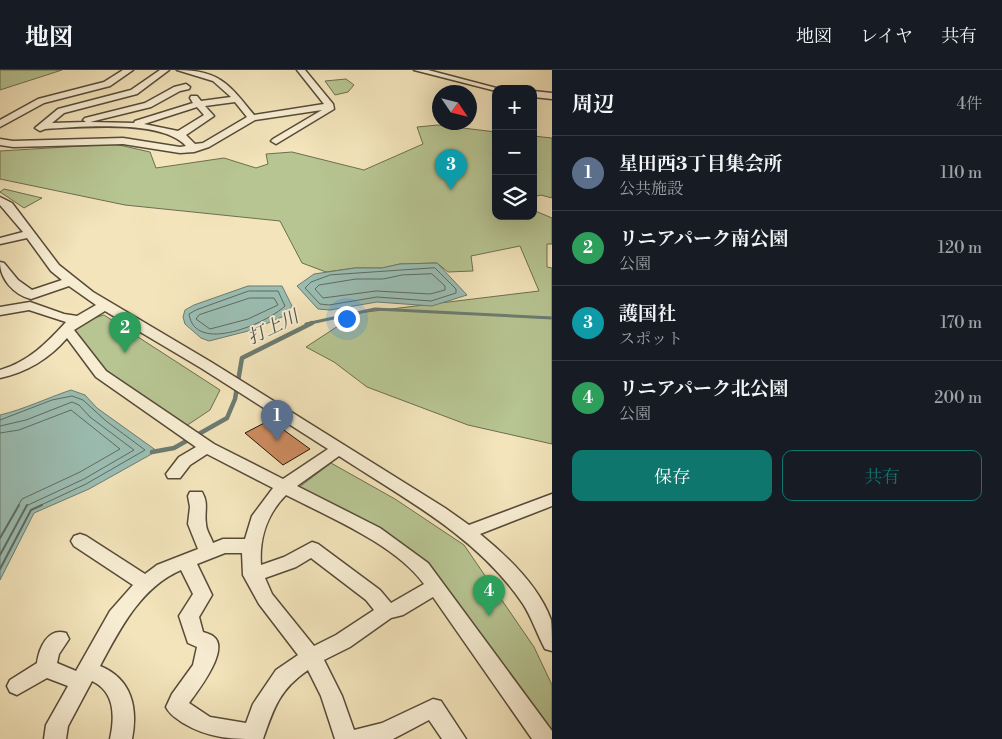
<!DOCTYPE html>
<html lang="ja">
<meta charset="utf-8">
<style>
:root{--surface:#171b24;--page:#242831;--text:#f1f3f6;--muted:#9ea1a6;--line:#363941;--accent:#0f766e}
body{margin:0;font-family:"Libre Bodoni","Noto Serif JP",serif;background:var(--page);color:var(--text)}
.controls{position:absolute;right:15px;top:15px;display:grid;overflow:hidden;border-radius:10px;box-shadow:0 5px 20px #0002}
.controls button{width:45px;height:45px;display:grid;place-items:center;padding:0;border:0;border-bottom:1px solid var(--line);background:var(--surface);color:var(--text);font:25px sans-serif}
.compass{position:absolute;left:432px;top:15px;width:45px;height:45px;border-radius:50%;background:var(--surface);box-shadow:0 5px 20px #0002;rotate:125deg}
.you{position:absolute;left:346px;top:248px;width:18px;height:18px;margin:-12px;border:4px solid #fff;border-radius:50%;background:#1a73e8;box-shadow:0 0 0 8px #1a73e833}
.badge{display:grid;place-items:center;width:32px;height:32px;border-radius:50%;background:var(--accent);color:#fff;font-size:16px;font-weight:700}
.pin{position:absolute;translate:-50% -41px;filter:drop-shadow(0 1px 2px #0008)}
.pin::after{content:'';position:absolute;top:26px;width:18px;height:15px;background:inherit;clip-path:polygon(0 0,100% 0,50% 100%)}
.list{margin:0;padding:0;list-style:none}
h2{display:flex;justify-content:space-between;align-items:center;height:65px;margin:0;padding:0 20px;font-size:21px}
h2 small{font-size:16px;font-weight:400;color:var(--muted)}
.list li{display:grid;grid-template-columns:32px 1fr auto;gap:15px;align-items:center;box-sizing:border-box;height:75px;padding:0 20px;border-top:1px solid var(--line)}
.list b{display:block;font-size:19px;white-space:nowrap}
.list p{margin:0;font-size:16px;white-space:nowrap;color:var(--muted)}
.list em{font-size:16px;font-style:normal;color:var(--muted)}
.actions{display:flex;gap:10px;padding:15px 20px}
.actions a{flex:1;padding:11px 0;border:1px solid var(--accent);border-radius:10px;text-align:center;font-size:18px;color:var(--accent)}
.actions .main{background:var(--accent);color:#fff}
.icon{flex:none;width:28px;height:28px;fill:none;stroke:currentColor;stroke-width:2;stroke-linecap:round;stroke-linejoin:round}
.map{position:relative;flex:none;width:552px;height:669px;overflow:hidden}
header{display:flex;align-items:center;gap:30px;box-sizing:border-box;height:70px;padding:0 25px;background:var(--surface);border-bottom:1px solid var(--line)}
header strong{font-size:24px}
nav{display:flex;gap:28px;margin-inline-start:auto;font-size:18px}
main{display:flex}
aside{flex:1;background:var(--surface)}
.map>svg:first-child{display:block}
.green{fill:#b7c593;stroke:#6d6e50}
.water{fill:#9bbeb4;stroke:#6b7c71}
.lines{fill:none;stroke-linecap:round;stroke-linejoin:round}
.shore-far1{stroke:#5f6b60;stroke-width:1}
.shore{stroke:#5f6b60;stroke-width:2}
.stream-far1{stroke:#6b7c71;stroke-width:3}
.stream{stroke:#6b7c71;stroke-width:4.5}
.building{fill:#cd8c60;stroke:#23180d}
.minor-casing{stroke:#574b38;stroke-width:3}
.minor{fill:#f7edd3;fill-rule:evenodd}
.labels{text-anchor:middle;stroke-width:4;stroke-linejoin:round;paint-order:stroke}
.water-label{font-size:18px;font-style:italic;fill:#4d5247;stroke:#f7edd3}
</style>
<header>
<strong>地図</strong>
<nav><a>地図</a><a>レイヤ</a><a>共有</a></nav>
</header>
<main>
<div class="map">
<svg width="552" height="669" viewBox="0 0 552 669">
<rect width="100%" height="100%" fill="#f3e4bb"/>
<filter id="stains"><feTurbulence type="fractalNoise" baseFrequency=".004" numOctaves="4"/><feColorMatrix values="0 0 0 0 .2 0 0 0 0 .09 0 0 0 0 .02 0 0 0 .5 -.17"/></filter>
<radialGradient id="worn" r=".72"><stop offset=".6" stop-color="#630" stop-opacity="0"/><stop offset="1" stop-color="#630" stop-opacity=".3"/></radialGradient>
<g class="green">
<path d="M0,0H62L0,20Z"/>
<path d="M346,9L354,15L348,22L335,25L325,11Z"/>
<path d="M438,55L496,62V146H533V140L552,148V174H547V197L552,198V374L468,355L367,317L334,292L306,277L358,243L539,221L520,176L471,186L473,201L448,202L437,193L400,194L382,198H355L326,202L302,193L280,151L125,135L0,109V81L115,74L150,82L156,98L224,88L256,98L268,94L266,84L292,82L364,100L423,74L417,57Z"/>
<path d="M533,66L552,68V128L541,125L533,127Z"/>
<path d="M4,119L42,128L24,138L0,122Z"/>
<path d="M104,245L220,320L210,340L186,356L103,303L73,262L87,250Z"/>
<path d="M331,393L395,429L464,475L534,577L552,615V669L443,515L298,418Z"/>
</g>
<g class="water">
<path d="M437,193L467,225L432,236L377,232L330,240L318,239L297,216L314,204L355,198H382L400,194Z"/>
<path d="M248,216H282L292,236L284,246L252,260L209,271L201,268L185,254L183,247L185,240L194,235Z"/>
<path d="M71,320L85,325L97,338L157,381L89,419L34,443L0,510V345C25,339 47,328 71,320Z"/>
</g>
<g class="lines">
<g class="shore-far1">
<path d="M435,198L456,219V223L431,231L377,227L329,235L320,234L305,218L311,212L330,205Z"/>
<path d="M432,204L445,216V220L430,224L376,221L323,228L315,219L319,215L356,209H383L402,205Z"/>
<path d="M249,221H278L285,236C267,253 195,285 189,244L196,240Z"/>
<path d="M250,228H274L278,235L248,249L210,259L196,249L199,245Z"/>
<path d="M0,350L52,330L72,326L83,330L106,351L145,380L86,414L39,436"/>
<path d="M0,356L26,350L72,332L79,335L90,347L134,380L84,409L26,436"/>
<path d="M0,363L19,360L71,340L120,379L80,402L22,429L18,436"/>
</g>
<g class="shore">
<path d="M0,468L19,435"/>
<path d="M0,485L27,435"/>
<path d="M0,499L31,440L42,435"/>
</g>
<path class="stream-far1" d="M306,254L375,239L552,248"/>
<path class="stream" d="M152,382L174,378L227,348L235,329L242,288L312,253"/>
</g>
<path class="building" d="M270,350L310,379L283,395L245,363Z"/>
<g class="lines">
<g class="minor-casing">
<g id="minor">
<path d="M123,0H133L110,16L44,33L0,57V50L38,29L104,12Z"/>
<path d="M160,0H169L137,24L64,43L52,53L86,52L83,50L85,48L145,33L174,17L186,14L190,17L189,19L180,21L151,37L90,52L134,53L135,51L193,33L190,28L191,26H197L201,31L231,27L213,11L177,0C219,0 229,14 254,45L324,34L297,0H305L333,34L334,39L276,74L271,71L273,69L322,40L255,50L209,77L194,82L180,83L123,74L13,77L0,75V69L13,71L123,68L180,77L186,76C162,49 80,57 45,59L40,61L35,58L58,39L131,20ZM235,32L247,47L203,73L195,74L186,65L214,46L205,36ZM197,37L204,45L178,61L144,54Z"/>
<path d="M414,0H428L500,19H496V21Z"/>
<path d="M533,21L552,23V29L533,27Z"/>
<path d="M0,127L12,133L59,195L93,222L211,292L445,438L469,455L552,424V436L480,464C507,486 539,516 551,550C552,559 552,572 552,581L545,579C537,564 532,548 523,534C478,467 405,429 339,386L297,416L380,458L428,493L552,661V669H532L433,527L403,545L391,548L350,577L324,590L342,626L354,660L382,653L433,629L441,631L466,669H442L429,650L393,669H335L321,626L308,600C279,620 274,638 263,669C232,669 210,669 183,653C176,648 170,645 166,637L172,624L193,595L197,577L188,573L179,546L193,524L181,500C141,517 120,559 100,596C132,609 138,638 132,669H110C115,646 115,622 92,611L68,656L66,669H44L46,655L68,616L47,608L17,625L10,622L7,616L10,610L37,593C39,578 48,557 66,563L69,569L59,584L57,593L76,601L110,541L133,515L74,476L71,471L74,466L80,464L86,466L145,504L157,495L198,479L188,454L190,437L188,426L190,422H202C209,434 204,441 206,454C206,460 211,467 213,473L223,469H245L252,446L273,418L207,384L190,395L180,408H168L166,404L179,387L196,377L96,307L67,268C49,289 27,302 0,308V300C28,292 47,273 66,252L29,240L0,245V237L30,232L64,244L77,246L96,235L69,216L31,229C14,225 0,209 0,192L4,193L18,210L32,220L62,210L51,201L27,168L0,174V168L23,162L0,135ZM105,241L201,298L328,379L283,409L214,374L106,301L74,260ZM286,425C329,447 396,475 424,514L391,533L380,520L318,474L312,472L284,487L261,495C259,469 267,444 286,425ZM225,483H242L243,505L259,534L298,585L276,600L253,634L246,653L210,647L189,633C197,622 230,580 214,567C212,565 207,563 203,562L199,547L212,525L197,494ZM311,488L366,530L374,540L336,565L314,576L272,524L265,508L296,497Z"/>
</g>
</g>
<use href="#minor" class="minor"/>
</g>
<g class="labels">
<g class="water-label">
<text transform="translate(273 257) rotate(-26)" y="6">打上川</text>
</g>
</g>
<rect width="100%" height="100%" filter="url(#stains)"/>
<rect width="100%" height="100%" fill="url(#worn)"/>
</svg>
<div class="controls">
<button>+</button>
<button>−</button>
<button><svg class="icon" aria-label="layers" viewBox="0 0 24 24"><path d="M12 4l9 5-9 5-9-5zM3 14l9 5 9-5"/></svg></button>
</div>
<svg class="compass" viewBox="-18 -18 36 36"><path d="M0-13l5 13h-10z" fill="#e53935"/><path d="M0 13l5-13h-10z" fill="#9ea1a6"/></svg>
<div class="you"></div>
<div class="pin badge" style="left:277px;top:371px;background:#5c6f8a">1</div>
<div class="pin badge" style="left:125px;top:283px;background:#2e9e5b">2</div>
<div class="pin badge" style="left:451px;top:120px;background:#0f9aa8">3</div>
<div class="pin badge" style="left:489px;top:546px;background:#2e9e5b">4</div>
</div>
<aside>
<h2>周辺<small>4件</small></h2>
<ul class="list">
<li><span class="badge" style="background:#5c6f8a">1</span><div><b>星田西3丁目集会所</b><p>公共施設</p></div><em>110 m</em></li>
<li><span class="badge" style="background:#2e9e5b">2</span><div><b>リニアパーク南公園</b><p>公園</p></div><em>120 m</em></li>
<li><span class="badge" style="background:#0f9aa8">3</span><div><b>護国社</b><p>スポット</p></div><em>170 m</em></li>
<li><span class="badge" style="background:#2e9e5b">4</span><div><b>リニアパーク北公園</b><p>公園</p></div><em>200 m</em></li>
</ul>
<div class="actions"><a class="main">保存</a><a>共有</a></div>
</aside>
</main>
